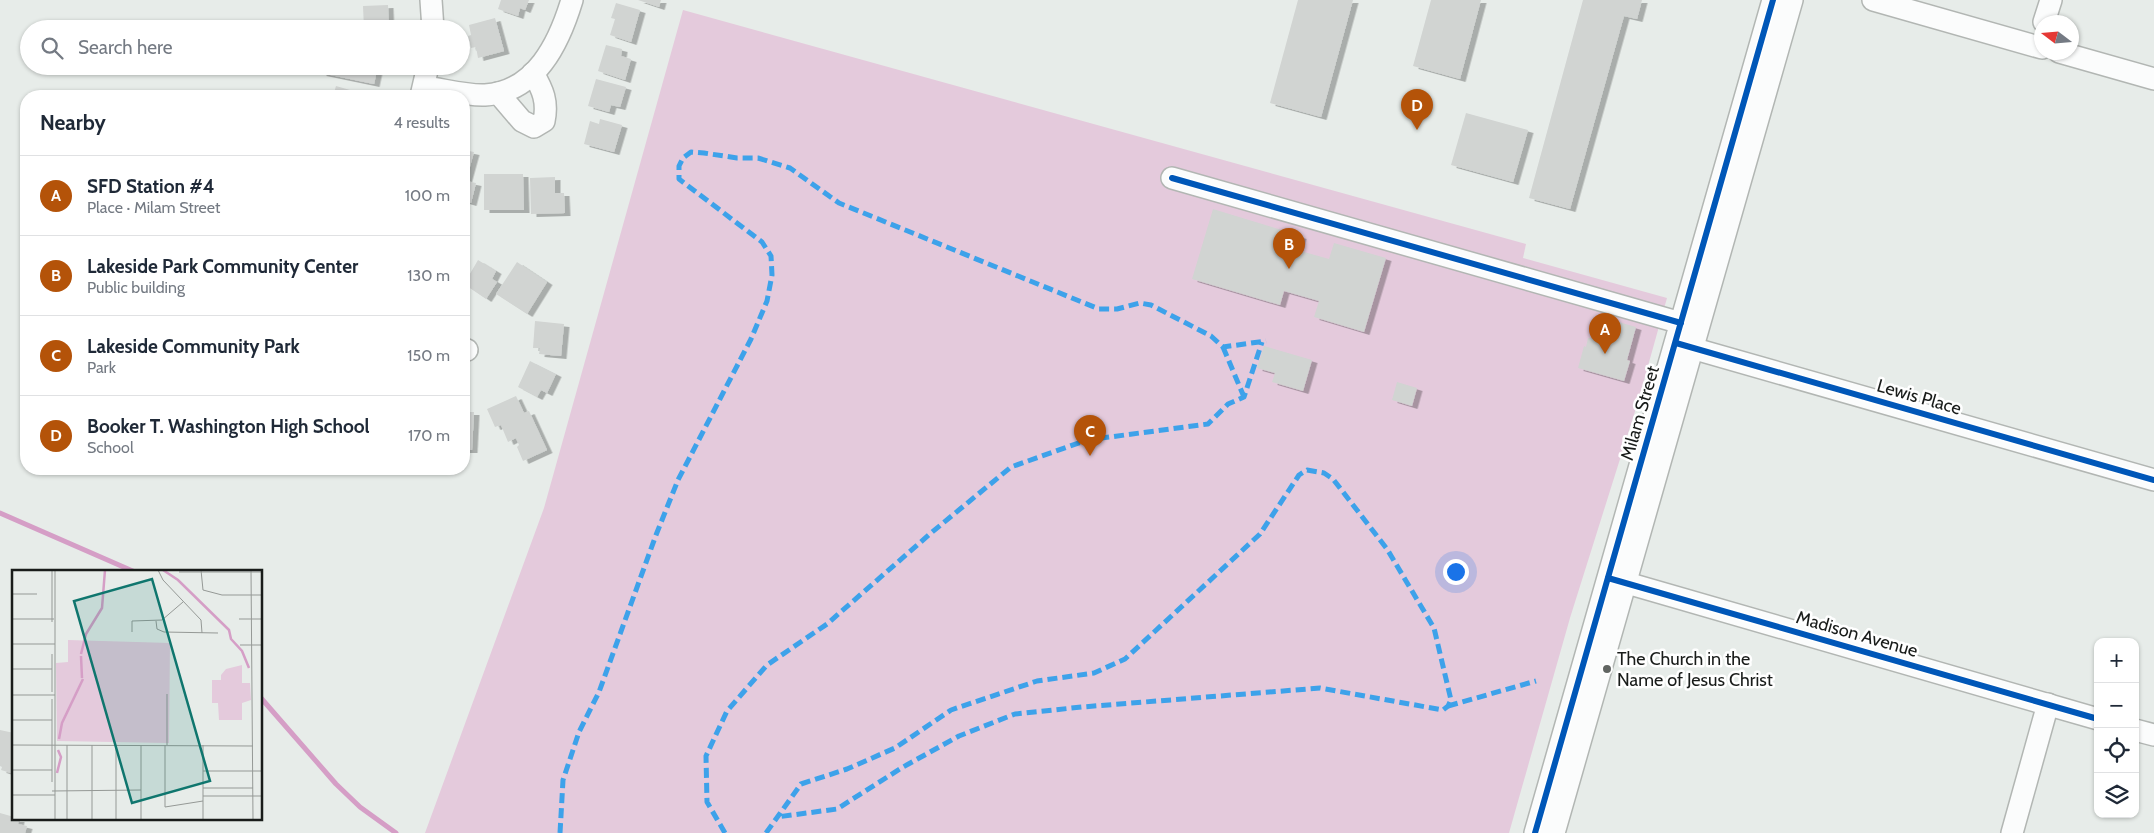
<!DOCTYPE html>
<meta charset="utf-8">
<style>
:root{--surface:#fff;--page:#f2f2f3;--text:#1f2937;--muted:#747a83;--line:#e0e1e3;--accent:#b45309}
body{margin:0;font-family:Cabin,sans-serif;background:var(--page);color:var(--text)}
.controls{position:absolute;right:15px;bottom:15px;display:grid;overflow:hidden;border-radius:10px;box-shadow:0 1px 4px #0004}
.controls button{width:45px;height:45px;display:grid;place-items:center;padding:0;border:0;border-bottom:1px solid var(--line);background:var(--surface);color:var(--text);font:25px sans-serif}
.compass{position:absolute;left:2034px;top:15px;width:45px;height:45px;border-radius:50%;background:var(--surface);box-shadow:0 1px 4px #0004;rotate:286deg}
.you{position:absolute;left:1455px;top:571px;width:18px;height:18px;margin:-12px;border:4px solid #fff;border-radius:50%;background:#1a73e8;box-shadow:0 0 0 8px #1a73e833}
.badge{display:grid;place-items:center;width:32px;height:32px;border-radius:50%;background:var(--accent);color:#fff;font-size:16px;font-weight:700}
.pin{position:absolute;translate:-50% -41px;filter:drop-shadow(0 1px 2px #0008)}
.pin::after{content:'';position:absolute;top:26px;width:18px;height:15px;background:inherit;clip-path:polygon(0 0,100% 0,50% 100%)}
.list{margin:0;padding:0;list-style:none}
h2{display:flex;justify-content:space-between;align-items:center;height:65px;margin:0;padding:0 20px;font-size:21px}
h2 small{font-size:16px;font-weight:400;color:var(--muted)}
.list li{display:grid;grid-template-columns:32px 1fr auto;gap:15px;align-items:center;box-sizing:border-box;height:80px;padding:0 20px;border-top:1px solid var(--line)}
.list b{display:block;font-size:19px;white-space:nowrap}
.list p{margin:0;font-size:16px;white-space:nowrap;color:var(--muted)}
.list em{font-size:16px;font-style:normal;color:var(--muted)}
.icon{flex:none;width:28px;height:28px;fill:none;stroke:currentColor;stroke-width:2;stroke-linecap:round;stroke-linejoin:round}
.map{position:relative;flex:none;width:2154px;height:833px;overflow:hidden}
.search{position:absolute;background:var(--surface);box-shadow:0 1px 4px #0004;left:20px;top:20px;width:450px;height:55px;display:flex;align-items:center;gap:12px;box-sizing:border-box;padding:0 18px;border-radius:28px;color:var(--muted);font-size:19px}
.panel{position:absolute;background:var(--surface);box-shadow:0 1px 4px #0004;left:20px;top:90px;width:450px;height:385px;border-radius:20px}
.map>svg:first-child{display:block}
.green{fill:#e4cadc}
.lines{fill:none;stroke-linecap:round;stroke-linejoin:round}
.stream{stroke:#d59ec6;stroke-width:5}
.building{fill:#d1d4d2;filter:url(#shadow)}
.minor-casing{stroke:#b2b6b3;stroke-width:24}
.minor{stroke:#fbfcfc;stroke-width:21}
.quiet{stroke:#3da2ea;stroke-width:5;stroke-dasharray:10 5;stroke-linecap:butt}
.cycleway-casing{stroke:#fff;stroke-width:9}
.cycleway{stroke:#0057b8;stroke-width:6}
.poi-dot{fill:#616562;stroke:#fff;stroke-width:2}
.labels{text-anchor:middle;stroke-width:5;stroke-linejoin:round;paint-order:stroke}
.street-label{font-size:18px;fill:#191c1a;stroke:#fff}
.poi-label{font-size:18px;fill:#191c1a;stroke:#fff;text-anchor:start}
.inset-river{fill:none;stroke:#d59ec6;stroke-width:2.5}
.inset-road{fill:none;stroke:#959996;stroke-width:1}
.view{fill:#0f766e;fill-opacity:0.15;stroke:#0f766e;stroke-width:2.5}
.inset-edge{fill:none;stroke:#191c1a;stroke-width:2.5}
</style>
<div class="map">
<svg width="2154" height="833" viewBox="0 0 2154 833">
<defs>
<filter id="shadow"><feDropShadow dx="5.5" dy="3" stdDeviation="0" flood-color="#0004"/></filter>
</defs>
<rect width="100%" height="100%" fill="#e7ece9"/>
<path class="green" d="M683,10L1526,244L1523,258L1667,298L1637,405L1570,618L1509,833H425L544,508Z"/>
<g class="lines">
<g class="stream">
<path d="M0,513L135,572"/>
<path d="M261,698L336,784L360,807L396,833"/>
</g>
</g>
<g class="building">
<path d="M501,0H529L525,10L520,8L518,16L498,9Z"/>
<path d="M638,0H661L659,7Z"/>
<path d="M1298,0H1353L1321,117L1270,103Z"/>
<path d="M1431,0H1481L1460,79L1413,66Z"/>
<path d="M1583,0H1642L1637,19L1624,16L1570,209L1529,198Z"/>
<path d="M616,3L640,10L631,42L610,35L615,19L611,18Z"/>
<path d="M388,5L389,29H364L363,6Z"/>
<path d="M495,18L504,51L478,58L476,47L471,48L468,36L471,35L469,25Z"/>
<path d="M606,45L622,49L621,56L631,59L625,80L598,71Z"/>
<path d="M322,66H378L374,84L321,73Z"/>
<path d="M596,79L626,87L620,107L611,105L609,112L588,106Z"/>
<path d="M336,86L371,96H333Z"/>
<path d="M1466,113L1528,130L1513,182L1451,165Z"/>
<path d="M600,119L622,125L614,152L584,144L590,121L599,124Z"/>
<path d="M464,150L474,152L466,181L476,183L471,203L464,201Z"/>
<path d="M484,174H523L524,210H484Z"/>
<path d="M555,177V193H564L565,213L531,214L530,178Z"/>
<path d="M1213,209L1301,236L1297,250L1329,259L1334,243L1386,258L1364,332L1314,317L1319,301L1284,291L1280,305L1192,279Z"/>
<path d="M478,260L496,271L492,279L497,282L486,299L464,284Z"/>
<path d="M517,262L547,282L527,314L496,294Z"/>
<path d="M1598,316L1636,327L1627,360L1630,361L1624,381L1578,368L1584,346L1586,347L1588,338H1591Z"/>
<path d="M535,321L564,324L561,356L539,354L540,348H533Z"/>
<path d="M1264,346L1312,360L1303,391L1272,382L1275,373L1257,368Z"/>
<path d="M530,361L556,374L547,393L541,390L537,397L518,387Z"/>
<path d="M1397,382L1417,388L1412,406L1392,400Z"/>
<path d="M516,396L524,413L529,411L547,450L523,461L517,447L519,445L516,438L508,442L501,425L495,427L487,409Z"/>
<path d="M464,412H474L472,450H464Z"/>
<path d="M0,730L14,733V774L1,770L2,767L0,766Z"/>
<path d="M0,813L14,817V819H19L18,824L27,826L25,833H0Z"/>
</g>
<g class="lines">
<g class="minor-casing">
<g id="minor">
<path d="M431,0L433,29"/>
<path d="M1873,0L2042,48"/>
<path d="M2044,22L2051,0"/>
<path d="M2059,52L2154,79"/>
<path d="M424,87C442,89 467,96 485,95C536,92 559,43 572,0"/>
<path d="M498,93L522,121L534,127L544,121C548,102 543,90 533,73"/>
<path d="M421,96L428,66"/>
<path d="M1172,178L1681,323"/>
<path d="M1681,345L2154,480"/>
<path d="M464,349L467,350"/>
<path d="M1613,579L2098,719"/>
<path d="M2135,730L2154,735"/>
<path d="M1535,833L1773,0"/>
<path d="M1554,833L1792,0"/>
<path d="M2012,833L2048,704"/>
</g>
</g>
<use href="#minor" class="minor"/>
<g class="quiet">
<path d="M1223,347L1244,397"/>
<path d="M1448,706L1536,681"/>
<path d="M560,833L563,780L579,732L599,692L656,535L678,480L751,339L767,301L772,275L771,256L762,242L679,179V166L683,158L691,152L704,153L737,158H758L790,168L839,203L1099,309H1117L1140,303L1151,305L1211,336L1223,347L1266,341"/>
<path d="M725,833L707,802L706,756L727,711L767,665L827,624L931,533L1011,467L1087,440L1208,424L1228,404L1244,397L1262,342"/>
<path d="M766,833L801,784L847,769L895,748L951,710L1037,681L1094,673L1125,659L1260,534L1299,475L1307,470L1324,473L1333,479L1387,549L1434,628L1451,700L1448,706L1443,710L1320,688L1082,707L1015,714L959,736L903,767L837,809L777,817"/>
</g>
<g class="cycleway-casing">
<g id="cycleway">
<path d="M1172,178L1681,323"/>
<path d="M1676,343L2154,480"/>
<path d="M1608,578L2098,719"/>
<path d="M1535,833L1773,0"/>
</g>
</g>
<use href="#cycleway" class="cycleway"/>
</g>
<circle class="poi-dot" cx="1607" cy="669" r="5"/>
<g class="labels">
<g class="street-label">
<text transform="translate(1919 397) rotate(16)" y="6">Lewis Place</text>
<text transform="translate(1640 413) rotate(-74)" y="6">Milam Street</text>
<text transform="translate(1857 634) rotate(16)" y="6">Madison Avenue</text>
</g>
<g class="poi-label">
<text x="1617" y="665">The Church in the<tspan x="1617" dy="21">Name of Jesus Christ</tspan></text>
</g>
</g>
<g transform="translate(12 570)">
<rect width="250" height="250" fill="#e7ece9"/>
<path d="M56,70L158,73L157,173L45,171L44,93L56,92ZM230,95V113H238L239,130L230,133V150H207L206,133H200V110H209V105L214,99Z" fill="#e4cadc"/>
<path class="inset-river" d="M151,0L166,10L217,60L219,69L230,81L237,98M69,84L74,64L90,38L93,0M69,86L70,108M47,169L50,153L71,109M45,203L49,187L46,180"/>
<path class="inset-road" d="M40,0V52M146,0L151,10L189,50L190,63M189,0L191,20L210,25H250M239,0L241,250M167,2H250M0,24H25M0,49H42M227,49H250M144,51L145,59L152,62L206,63M120,62V51L150,50L171,32M0,74H43M228,75H250M40,84V122M0,99H40M155,124V175M0,125H43M0,150H40M0,175L241,176M80,175V250M153,175V237L191,231M191,175V250M0,200H40M191,201H250M40,212V129M191,218H241M40,221L129,220M0,225H43M191,226H250M43,250V0M55,250V175M104,250V175M129,250V175"/>
<path class="view" d="M140,9L198,211L120,233L62,31Z"/>
<rect width="250" height="250" class="inset-edge"/>
</g>
</svg>
<div class="controls">
<button>+</button>
<button>−</button>
<button><svg class="icon" aria-label="locate" viewBox="0 0 24 24"><circle cx="12" cy="12" r="6"/><path d="M12 2v4M12 18v4M2 12h4M18 12h4"/></svg></button>
<button><svg class="icon" aria-label="layers" viewBox="0 0 24 24"><path d="M12 4l9 5-9 5-9-5zM3 14l9 5 9-5"/></svg></button>
</div>
<svg class="compass" viewBox="-18 -18 36 36"><path d="M0-13l5 13h-10z" fill="#e53935"/><path d="M0 13l5-13h-10z" fill="#747a83"/></svg>
<div class="you"></div>
<div class="pin badge" style="left:1605px;top:354px">A</div>
<div class="pin badge" style="left:1289px;top:269px">B</div>
<div class="pin badge" style="left:1090px;top:456px">C</div>
<div class="pin badge" style="left:1417px;top:130px">D</div>
<div class="search"><svg class="icon" aria-label="search" viewBox="0 0 24 24"><circle cx="10" cy="10" r="6"/><path d="M15 15l6 6"/></svg>Search here</div>
<section class="panel">
<h2>Nearby<small>4 results</small></h2>
<ul class="list">
<li><span class="badge">A</span><div><b>SFD Station #4</b><p>Place · Milam Street</p></div><em>100 m</em></li>
<li><span class="badge">B</span><div><b>Lakeside Park Community Center</b><p>Public building</p></div><em>130 m</em></li>
<li><span class="badge">C</span><div><b>Lakeside Community Park</b><p>Park</p></div><em>150 m</em></li>
<li><span class="badge">D</span><div><b>Booker T. Washington High School</b><p>School</p></div><em>170 m</em></li>
</ul>
</section>
</div>
